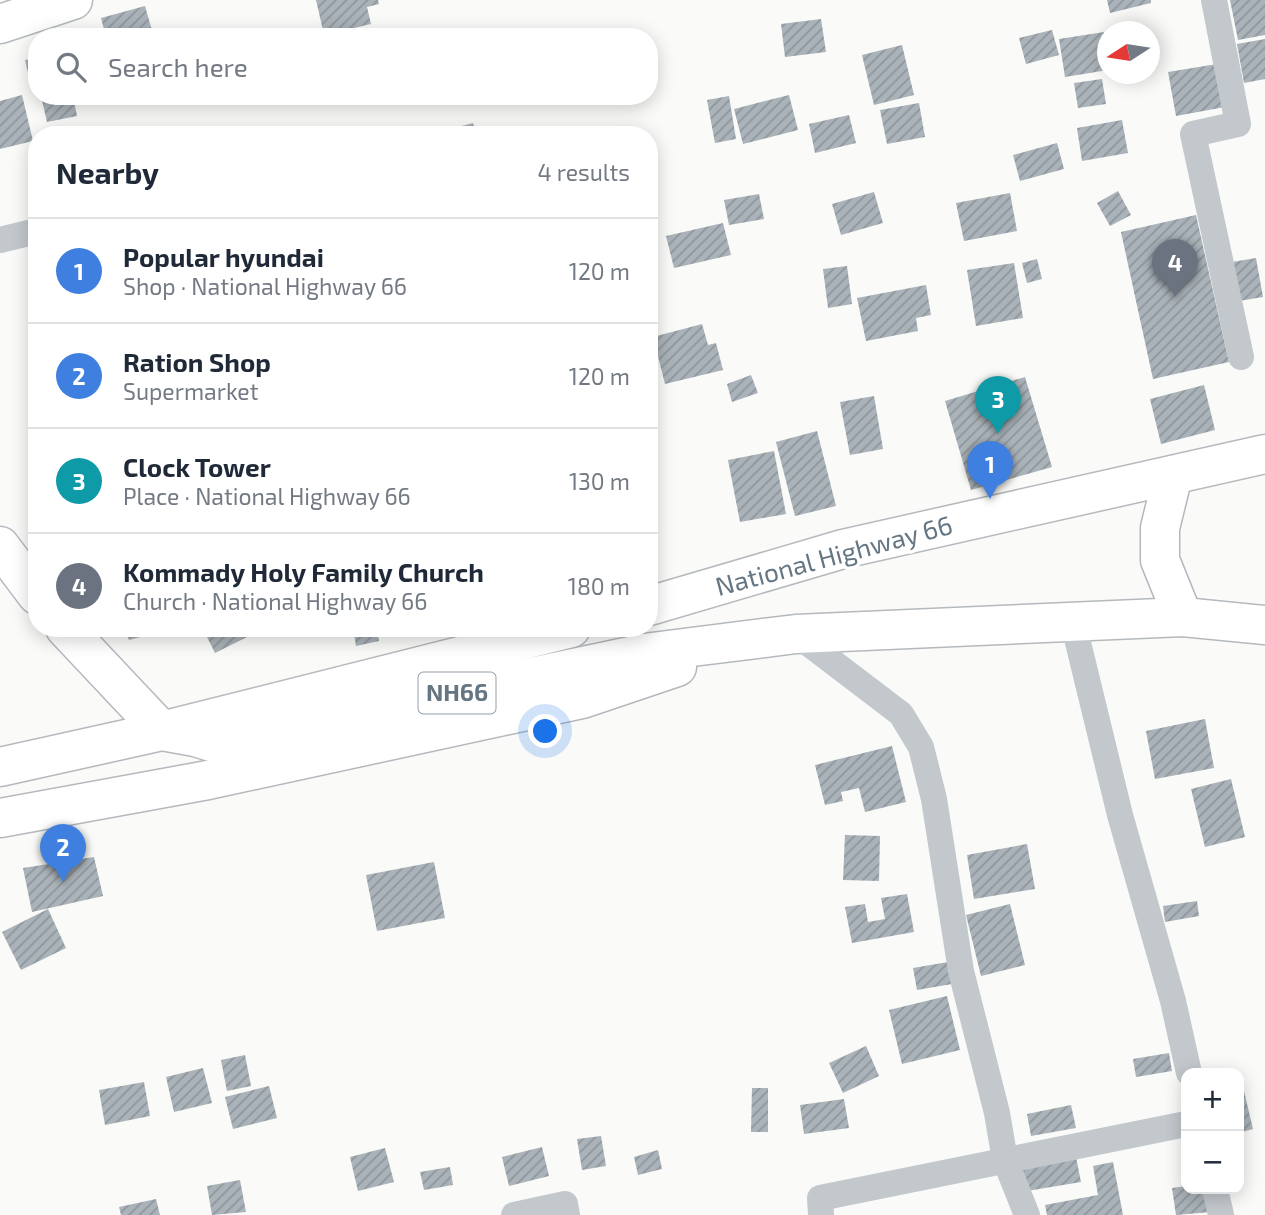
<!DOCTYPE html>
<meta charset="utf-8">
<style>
:root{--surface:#fff;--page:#f2f2f3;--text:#1f2937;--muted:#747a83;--line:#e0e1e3;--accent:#111827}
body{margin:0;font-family:"Exo 2",sans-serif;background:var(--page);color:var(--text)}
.controls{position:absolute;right:21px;bottom:21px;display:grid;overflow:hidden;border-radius:14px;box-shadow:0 4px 18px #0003}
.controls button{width:63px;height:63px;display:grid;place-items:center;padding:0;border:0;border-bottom:2px solid var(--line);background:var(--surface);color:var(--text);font:35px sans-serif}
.compass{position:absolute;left:1097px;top:21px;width:63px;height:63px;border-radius:50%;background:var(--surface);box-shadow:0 4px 18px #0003;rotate:258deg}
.you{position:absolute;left:546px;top:732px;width:24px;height:24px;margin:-18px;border:5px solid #fff;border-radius:50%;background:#1a73e8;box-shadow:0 0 0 10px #1a73e833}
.badge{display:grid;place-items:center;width:46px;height:46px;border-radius:50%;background:var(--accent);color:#fff;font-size:23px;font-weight:700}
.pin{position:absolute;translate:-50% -58px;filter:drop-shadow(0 2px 4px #0008)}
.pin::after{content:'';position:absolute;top:37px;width:24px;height:21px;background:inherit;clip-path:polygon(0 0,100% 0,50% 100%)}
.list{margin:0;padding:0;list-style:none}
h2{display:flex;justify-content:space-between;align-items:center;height:91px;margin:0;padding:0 28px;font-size:30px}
h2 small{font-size:23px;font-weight:400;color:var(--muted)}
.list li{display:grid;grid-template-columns:46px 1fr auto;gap:21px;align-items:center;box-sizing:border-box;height:105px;padding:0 28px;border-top:2px solid var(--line)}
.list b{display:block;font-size:26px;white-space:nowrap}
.list p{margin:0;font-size:23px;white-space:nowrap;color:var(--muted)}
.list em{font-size:23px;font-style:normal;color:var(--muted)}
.icon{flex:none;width:38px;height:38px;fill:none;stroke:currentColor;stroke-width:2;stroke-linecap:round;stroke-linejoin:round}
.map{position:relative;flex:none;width:1265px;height:1215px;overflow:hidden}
.search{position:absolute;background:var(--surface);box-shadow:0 4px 18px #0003;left:28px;top:28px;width:630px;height:77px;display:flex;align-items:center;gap:18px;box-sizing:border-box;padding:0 24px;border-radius:28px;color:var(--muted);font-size:26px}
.panel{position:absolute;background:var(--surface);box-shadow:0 4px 18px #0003;left:28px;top:126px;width:630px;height:511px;border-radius:28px}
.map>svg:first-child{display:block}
.building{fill:url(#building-hatch)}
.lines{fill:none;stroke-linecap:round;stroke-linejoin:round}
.secondary-casing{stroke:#b3babf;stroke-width:41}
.primary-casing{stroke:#b5babe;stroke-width:41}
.highway-casing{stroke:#b4b9bd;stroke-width:41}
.street{stroke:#c3c8cc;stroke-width:26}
.secondary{stroke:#fff;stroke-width:38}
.primary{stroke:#fff;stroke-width:38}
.highway{stroke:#fff;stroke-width:38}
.labels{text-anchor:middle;stroke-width:7;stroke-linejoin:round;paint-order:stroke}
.shield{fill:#fff;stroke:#939fa8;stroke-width:2}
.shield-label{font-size:24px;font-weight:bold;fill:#657683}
.street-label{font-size:26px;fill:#657683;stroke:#fff}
</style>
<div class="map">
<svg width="1265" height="1215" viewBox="0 0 1265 1215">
<defs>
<pattern id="building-hatch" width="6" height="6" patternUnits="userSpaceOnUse" patternTransform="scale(1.75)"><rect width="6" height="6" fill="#aab3b9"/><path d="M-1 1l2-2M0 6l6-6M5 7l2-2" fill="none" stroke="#8e969c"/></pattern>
</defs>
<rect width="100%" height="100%" fill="#fafaf8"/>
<g class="building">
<path d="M316,0H378L379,4L367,7L371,24L324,35Z"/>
<path d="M1107,0H1151V3L1110,13Z"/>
<path d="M1230,0H1265V35L1238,40Z"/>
<path d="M145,6L153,34L140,37H106L101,18Z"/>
<path d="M821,19L826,52L785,57L781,24Z"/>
<path d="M1052,30L1059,55L1026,64L1019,38Z"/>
<path d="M1104,32L1108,70L1065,77L1059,39Z"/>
<path d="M1265,39V79L1244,83L1237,44Z"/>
<path d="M902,45L914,95L874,105L862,55Z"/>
<path d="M37,58V89L32,90L25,60Z"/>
<path d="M1217,64L1225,107L1176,116L1168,72Z"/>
<path d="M1102,79L1106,104L1078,108L1074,83Z"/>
<path d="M22,95L33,141L0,149V101Z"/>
<path d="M789,95L798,130L743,144L734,109Z"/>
<path d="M41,96H73L77,116L47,122Z"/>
<path d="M729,96L736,139L715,143L707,100Z"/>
<path d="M919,103L925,137L887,144L880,110Z"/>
<path d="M849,115L856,143L815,153L809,124Z"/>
<path d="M1122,120L1128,153L1082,161L1077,128Z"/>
<path d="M473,123L476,135H432V134Z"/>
<path d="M1057,143L1064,169L1020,181L1013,155Z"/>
<path d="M1118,191L1131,215L1110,226L1097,203Z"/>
<path d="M874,192L883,223L841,235L832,204Z"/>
<path d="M1010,193L1017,231L964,241L956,203Z"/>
<path d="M759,194L764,219L729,225L724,200Z"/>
<path d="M1196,215L1229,362L1153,379L1121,232Z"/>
<path d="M723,223L731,255L674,268L666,236Z"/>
<path d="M649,227L657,255L649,257Z"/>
<path d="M1256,258L1263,297L1239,301L1232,262Z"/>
<path d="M1037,259L1042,279L1027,283L1022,263Z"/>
<path d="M1014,263L1023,318L976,326L967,270Z"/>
<path d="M847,266L852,304L828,308L823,269Z"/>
<path d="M926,285L931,315L916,318L918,331L866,341L857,298Z"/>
<path d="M702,324L708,345L716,343L723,370L665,384L653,337Z"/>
<path d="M751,375L758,393L732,402L727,384Z"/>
<path d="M1025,377L1052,467L971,490L945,401Z"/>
<path d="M1204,385L1215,430L1161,444L1150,399Z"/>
<path d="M874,396L883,449L850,455L840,402Z"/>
<path d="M817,431L836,506L795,516L776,442Z"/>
<path d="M774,451L786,514L740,522L728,460Z"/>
<path d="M125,628H170V629L129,640Z"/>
<path d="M225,628H265L215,653L207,637Z"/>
<path d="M353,628H377L379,641L356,646Z"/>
<path d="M1205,719L1214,768L1155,779L1146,731Z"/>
<path d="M892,746L906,802L865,812L859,788L841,792L843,801L825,805L815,765Z"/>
<path d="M1231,779L1245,837L1205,847L1191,789Z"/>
<path d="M845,835L880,836L879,881L843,880Z"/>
<path d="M1027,844L1035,889L974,899L967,855Z"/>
<path d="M94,857L103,896L32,912L23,868Z"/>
<path d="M434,862L445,918L377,931L366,875Z"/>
<path d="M907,894L914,932L852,943L845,907L865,904L868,922L885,919L881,898Z"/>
<path d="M1197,901L1199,916L1165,922L1163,906Z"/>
<path d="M1010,904L1025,965L981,976L966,915Z"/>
<path d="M48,909L66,948L21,970L2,932Z"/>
<path d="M954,961L958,983L917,990L913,968Z"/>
<path d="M947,996L960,1050L902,1064L889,1010Z"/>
<path d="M866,1046L879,1076L843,1093L829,1063Z"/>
<path d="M1169,1053L1172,1071L1136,1077L1133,1059Z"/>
<path d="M245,1055L251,1086L227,1091L221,1060Z"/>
<path d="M203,1068L212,1103L174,1112L166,1077Z"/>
<path d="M144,1082L150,1116L105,1125L99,1090Z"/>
<path d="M269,1086L277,1118L233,1129L225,1097Z"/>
<path d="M752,1088H768V1132H751Z"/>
<path d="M1244,1091L1253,1129L1239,1133V1092Z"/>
<path d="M844,1099L849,1128L804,1134L800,1105Z"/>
<path d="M1071,1105L1076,1128L1031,1136L1027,1114Z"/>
<path d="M601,1136L606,1166L582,1170L577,1139Z"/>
<path d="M542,1147L549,1176L509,1186L502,1157Z"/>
<path d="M385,1148L394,1182L358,1191L350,1157Z"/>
<path d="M658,1150L662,1169L638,1175L634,1157Z"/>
<path d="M1075,1152L1081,1182L1021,1192L1016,1162Z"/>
<path d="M1113,1162L1123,1215H1047L1045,1205L1098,1195L1093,1166Z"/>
<path d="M450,1167L453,1185L424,1190L420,1172Z"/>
<path d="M240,1180L246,1212L212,1215L207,1186Z"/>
<path d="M1186,1186V1189H1207L1211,1212L1176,1215L1172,1188Z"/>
<path d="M156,1199L160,1215H121L119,1207Z"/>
</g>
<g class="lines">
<g class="secondary-casing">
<g id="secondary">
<path d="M0,24L73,0"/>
<path d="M0,546L37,595"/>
<path d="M65,628L162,731"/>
</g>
</g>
<g class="primary-casing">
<g id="primary">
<path d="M649,606L843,549L1265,454"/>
<path d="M162,731L571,628"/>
</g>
</g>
<g class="highway-casing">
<g id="highway">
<path d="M1173,475L1160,528V560L1183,617"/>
<path d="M0,767L162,731L195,737L218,744L644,653L796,634L1183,617L1265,625"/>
<path d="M0,818L208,780L582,699L677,667"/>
</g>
</g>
<g class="street">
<path d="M1214,0L1238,124L1193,134L1241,357"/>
<path d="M0,240L37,231"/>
<path d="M1073,622L1120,815L1173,1001L1189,1073"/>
<path d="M796,634L901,714L921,747L934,799L961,971L997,1113L1005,1160L1027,1215"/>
<path d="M1215,1189L1221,1215"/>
<path d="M514,1215L565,1204L567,1215"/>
<path d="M821,1215L820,1198L1186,1124"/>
</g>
<use href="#secondary" class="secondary"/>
<use href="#primary" class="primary"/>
<use href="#highway" class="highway"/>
</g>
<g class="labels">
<rect class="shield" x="418.5" y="672.5" width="77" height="41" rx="5"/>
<g class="shield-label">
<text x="457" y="701">NH66</text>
</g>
<g class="street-label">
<text transform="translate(834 556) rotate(-15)" y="9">National Highway 66</text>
</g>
</g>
</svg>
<div class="controls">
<button>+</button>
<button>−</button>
</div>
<svg class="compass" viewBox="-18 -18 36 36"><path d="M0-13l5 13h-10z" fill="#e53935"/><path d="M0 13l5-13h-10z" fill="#747a83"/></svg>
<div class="you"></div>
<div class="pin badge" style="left:990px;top:499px;background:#3f7fe0">1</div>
<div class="pin badge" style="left:63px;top:882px;background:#3f7fe0">2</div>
<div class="pin badge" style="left:998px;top:434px;background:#0f9aa8">3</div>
<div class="pin badge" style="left:1175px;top:297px;background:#6b7280">4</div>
<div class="search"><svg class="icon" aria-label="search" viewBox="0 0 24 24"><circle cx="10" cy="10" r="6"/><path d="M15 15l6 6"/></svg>Search here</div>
<section class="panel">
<h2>Nearby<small>4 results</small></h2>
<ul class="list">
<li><span class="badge" style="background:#3f7fe0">1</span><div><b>Popular hyundai</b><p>Shop · National Highway 66</p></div><em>120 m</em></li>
<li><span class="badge" style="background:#3f7fe0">2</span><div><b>Ration Shop</b><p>Supermarket</p></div><em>120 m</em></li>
<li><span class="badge" style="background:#0f9aa8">3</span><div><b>Clock Tower</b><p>Place · National Highway 66</p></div><em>130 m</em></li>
<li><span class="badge" style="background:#6b7280">4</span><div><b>Kommady Holy Family Church</b><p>Church · National Highway 66</p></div><em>180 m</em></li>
</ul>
</section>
</div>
